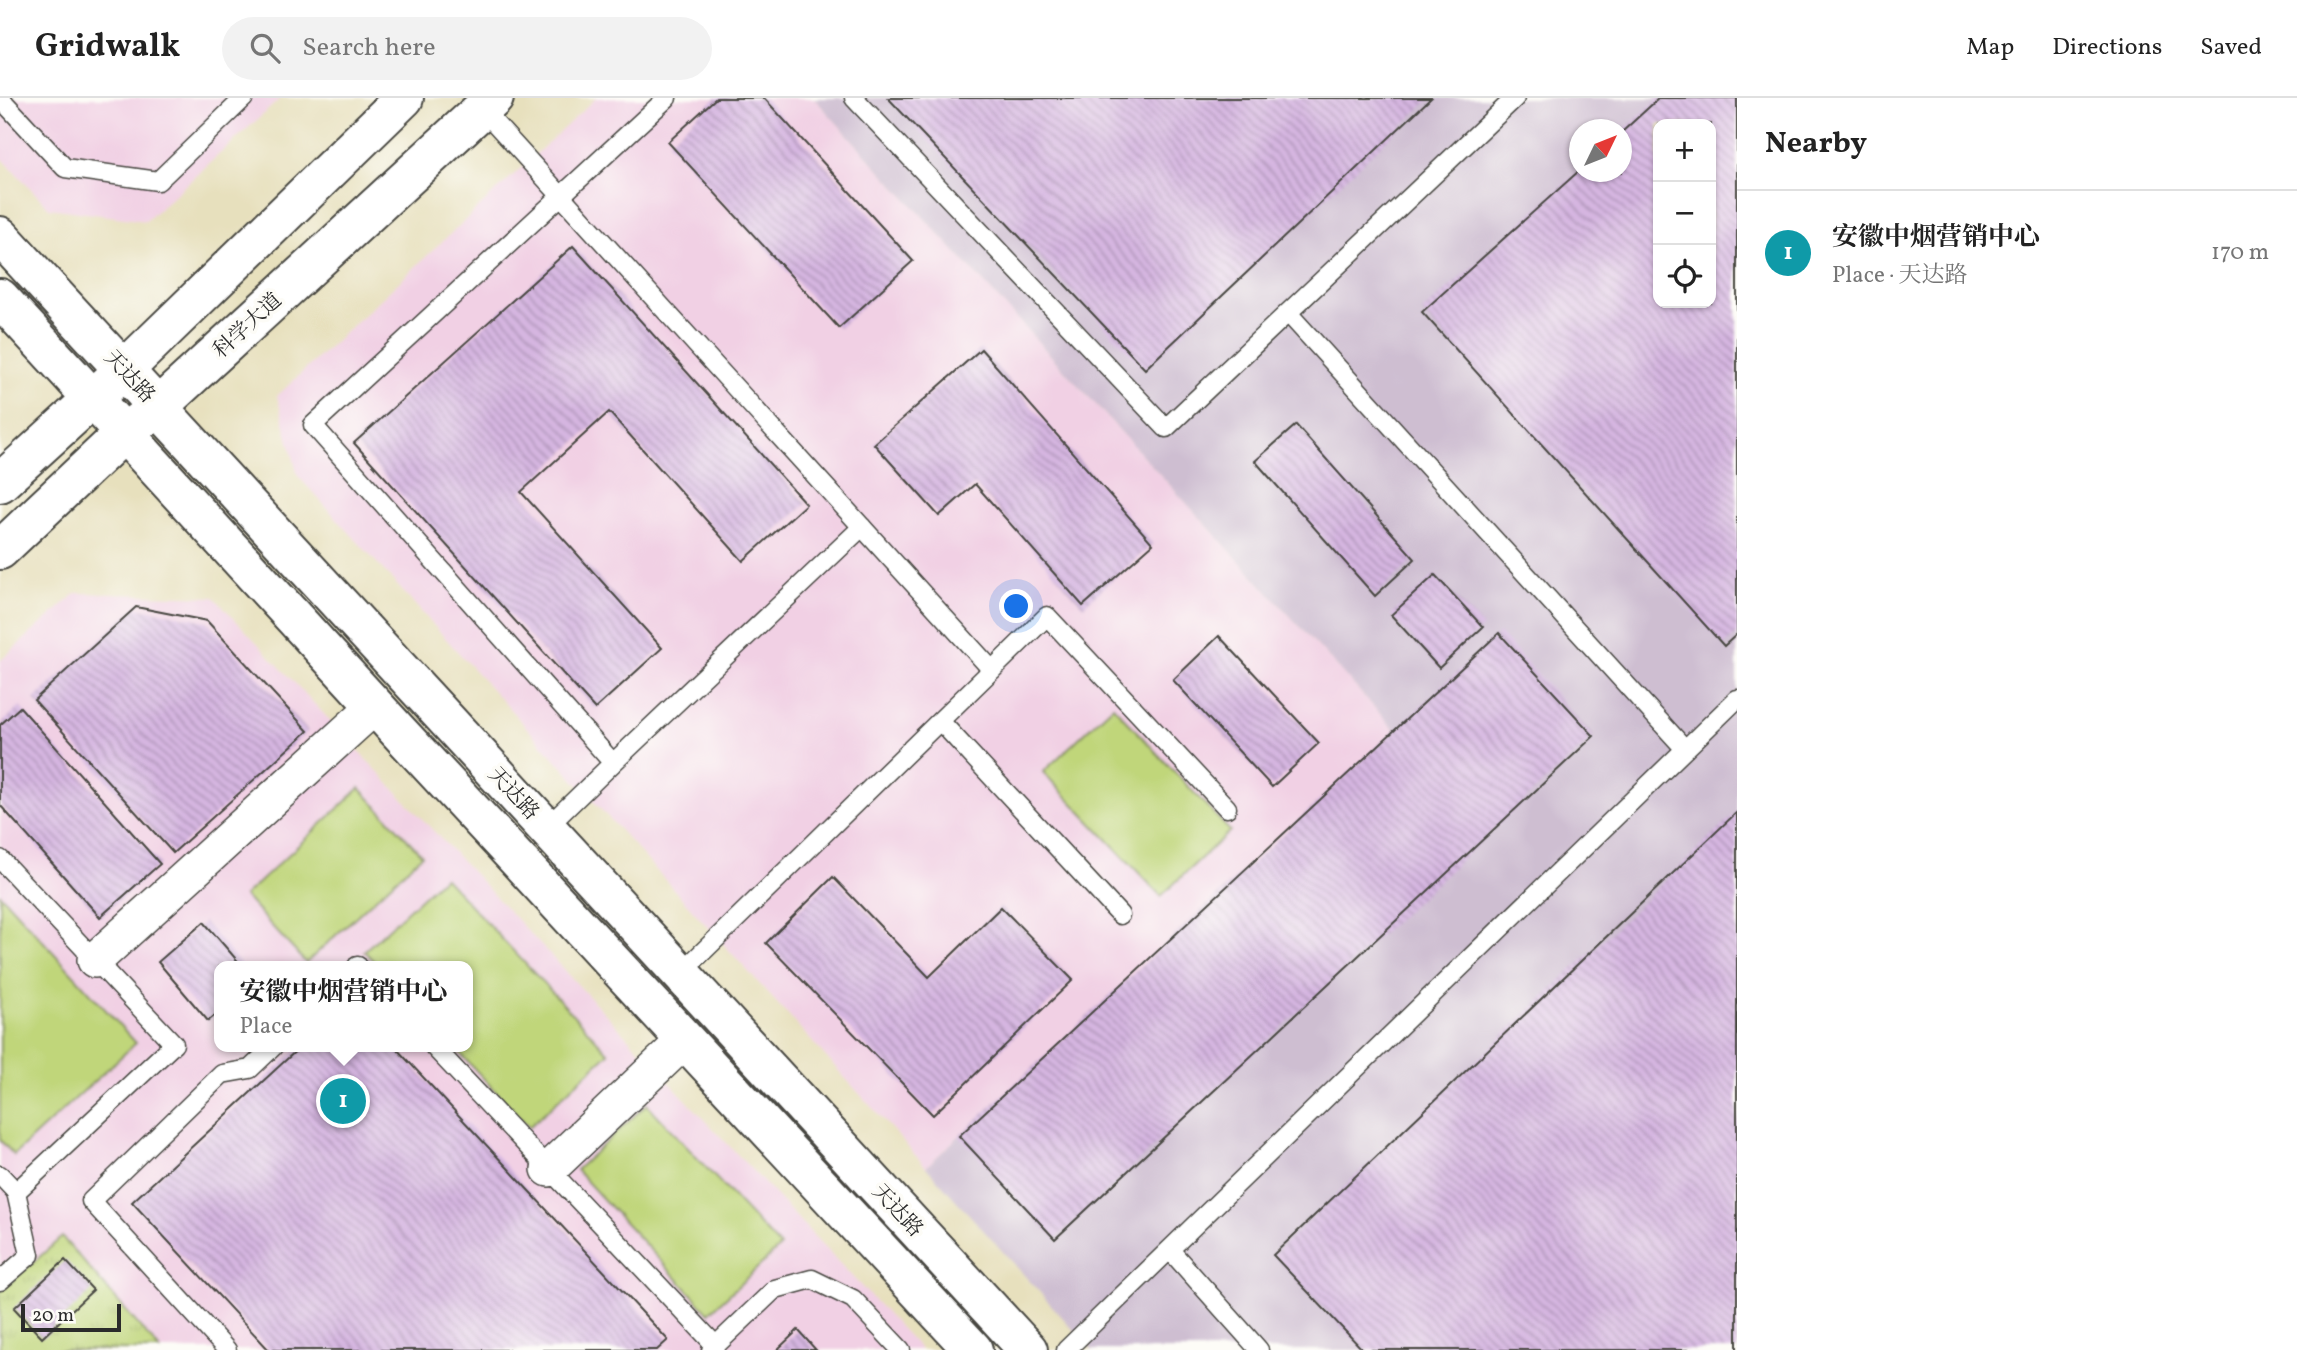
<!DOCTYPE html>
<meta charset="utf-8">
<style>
:root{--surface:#fff;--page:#f2f2f2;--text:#222;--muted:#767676;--line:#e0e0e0;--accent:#1a73e8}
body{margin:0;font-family:Vollkorn,"Noto Serif SC",serif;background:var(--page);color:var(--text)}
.controls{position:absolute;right:21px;top:21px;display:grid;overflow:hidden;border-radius:14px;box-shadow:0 2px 5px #0004}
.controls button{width:63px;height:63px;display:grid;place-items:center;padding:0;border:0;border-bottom:2px solid var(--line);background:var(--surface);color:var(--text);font:35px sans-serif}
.compass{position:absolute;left:1569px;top:21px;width:63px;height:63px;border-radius:50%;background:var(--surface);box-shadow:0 2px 5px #0004;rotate:47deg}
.scale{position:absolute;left:21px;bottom:18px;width:100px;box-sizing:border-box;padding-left:7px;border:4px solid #2b2b2b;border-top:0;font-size:19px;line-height:24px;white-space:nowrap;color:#2b2b2b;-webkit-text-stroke:5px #fdfcf7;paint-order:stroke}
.you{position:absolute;left:1017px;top:509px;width:24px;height:24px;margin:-18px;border:5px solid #fff;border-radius:50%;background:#1a73e8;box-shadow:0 0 0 10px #1a73e833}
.badge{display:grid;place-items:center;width:46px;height:46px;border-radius:50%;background:var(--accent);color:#fff;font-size:23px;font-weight:700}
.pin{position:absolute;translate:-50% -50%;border:4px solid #fff;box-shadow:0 2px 7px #0006}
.popup{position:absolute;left:214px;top:863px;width:259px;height:91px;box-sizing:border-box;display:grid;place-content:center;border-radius:14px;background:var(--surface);filter:drop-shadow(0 2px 5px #0005);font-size:23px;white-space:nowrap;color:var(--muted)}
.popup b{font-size:26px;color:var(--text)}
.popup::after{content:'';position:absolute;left:50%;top:100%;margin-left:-14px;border:14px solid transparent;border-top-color:var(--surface)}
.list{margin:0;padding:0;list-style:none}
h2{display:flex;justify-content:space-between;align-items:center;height:91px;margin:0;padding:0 28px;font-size:30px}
h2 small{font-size:23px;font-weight:400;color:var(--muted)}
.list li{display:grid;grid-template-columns:46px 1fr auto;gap:21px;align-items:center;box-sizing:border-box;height:126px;padding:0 28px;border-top:2px solid var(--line)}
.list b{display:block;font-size:26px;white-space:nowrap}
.list p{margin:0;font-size:23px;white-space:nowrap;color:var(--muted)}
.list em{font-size:23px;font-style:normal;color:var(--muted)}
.icon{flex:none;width:38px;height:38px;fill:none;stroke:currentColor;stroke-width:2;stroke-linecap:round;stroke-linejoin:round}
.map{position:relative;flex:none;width:1737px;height:1252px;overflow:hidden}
header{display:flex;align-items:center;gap:42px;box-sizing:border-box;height:98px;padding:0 35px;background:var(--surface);border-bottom:2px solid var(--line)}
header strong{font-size:33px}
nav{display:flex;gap:38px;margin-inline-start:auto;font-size:24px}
.search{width:490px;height:63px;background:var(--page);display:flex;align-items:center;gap:18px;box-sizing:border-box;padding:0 24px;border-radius:38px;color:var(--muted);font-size:26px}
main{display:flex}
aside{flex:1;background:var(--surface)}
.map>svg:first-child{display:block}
.built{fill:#f1d0e4;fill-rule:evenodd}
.industrial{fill:#cebed1;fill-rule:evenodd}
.grass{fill:#c0d67a;stroke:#768052;stroke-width:2}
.park{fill:url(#park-tufts);stroke:#768052;stroke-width:2}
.building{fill:url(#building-back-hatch);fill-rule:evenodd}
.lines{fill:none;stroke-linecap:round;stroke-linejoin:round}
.service-casing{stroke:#474641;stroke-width:21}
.minor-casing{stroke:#474641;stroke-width:38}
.tertiary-casing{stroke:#474641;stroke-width:42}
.primary-casing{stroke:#474641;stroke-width:42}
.service{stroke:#fff;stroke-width:18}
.minor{stroke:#fff;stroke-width:35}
.tertiary{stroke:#fff;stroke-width:38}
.primary{stroke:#fff;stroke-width:38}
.labels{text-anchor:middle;stroke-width:7;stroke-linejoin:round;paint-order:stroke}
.street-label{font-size:21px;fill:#2b2b2b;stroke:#fdfcf7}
</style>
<header>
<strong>Gridwalk</strong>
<div class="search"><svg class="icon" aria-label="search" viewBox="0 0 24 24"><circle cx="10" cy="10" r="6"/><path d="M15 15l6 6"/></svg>Search here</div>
<nav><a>Map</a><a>Directions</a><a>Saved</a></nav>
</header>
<main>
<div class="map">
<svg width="1737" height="1252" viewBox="0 0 1737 1252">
<defs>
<pattern id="park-tufts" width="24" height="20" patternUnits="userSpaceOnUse" patternTransform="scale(1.75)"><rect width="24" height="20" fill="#c0d67a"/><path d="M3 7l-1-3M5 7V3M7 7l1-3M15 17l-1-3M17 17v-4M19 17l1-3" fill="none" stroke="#a5b86a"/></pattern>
<pattern id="building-back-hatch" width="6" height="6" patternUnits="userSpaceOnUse" patternTransform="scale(1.75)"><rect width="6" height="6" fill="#d6b6e1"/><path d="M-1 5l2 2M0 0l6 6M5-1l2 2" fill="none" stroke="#ae94b7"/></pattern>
</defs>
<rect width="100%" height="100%" fill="#fdfcf7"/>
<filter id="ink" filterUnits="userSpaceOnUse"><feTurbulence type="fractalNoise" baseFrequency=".0143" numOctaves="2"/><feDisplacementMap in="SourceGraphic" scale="14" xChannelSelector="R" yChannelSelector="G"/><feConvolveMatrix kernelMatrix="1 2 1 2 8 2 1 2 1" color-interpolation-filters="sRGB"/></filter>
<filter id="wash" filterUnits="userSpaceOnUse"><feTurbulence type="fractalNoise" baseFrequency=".00686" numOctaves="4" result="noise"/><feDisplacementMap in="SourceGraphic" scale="28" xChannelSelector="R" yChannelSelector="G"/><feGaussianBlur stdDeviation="1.57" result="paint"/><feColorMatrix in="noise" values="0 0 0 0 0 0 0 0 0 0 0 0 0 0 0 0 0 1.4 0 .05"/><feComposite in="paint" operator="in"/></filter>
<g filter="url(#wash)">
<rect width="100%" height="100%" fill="#e7e0bd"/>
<g class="built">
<path d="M0,0H281L146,123L49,110L0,58Z"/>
<path d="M596,0H814L1395,632L926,1069L298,378L277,298Z"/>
<path d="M76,495L214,499L921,1252H160L62,1139L0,1194V563ZM219,868H467V949H219Z"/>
</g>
<path class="industrial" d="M814,0H1737V1252H1092L926,1069L1395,632ZM1658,26H1711V205H1658ZM1580,32H1622V74H1580Z"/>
<g class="grass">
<path d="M1113,608L1230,733L1161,798L1043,674Z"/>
<path d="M360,690L422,757L306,865L244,798Z"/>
<path d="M444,779L609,955L529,1029L454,949H467V868H379L364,853Z"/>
<path d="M0,796L136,945L14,1057L0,1042Z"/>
<path d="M647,1006L780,1149L709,1215L576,1072Z"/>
</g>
<path class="park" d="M62,1139L160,1252H0V1194Z"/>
<g id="blocks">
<g class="building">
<path d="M716,0H764L913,163L839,230L668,44Z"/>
<path d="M888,0H1431L1145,271Z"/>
<path d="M1659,0H1737V536L1724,548L1422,214L1580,72L1622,74V34ZM1658,26H1711V205H1658Z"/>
<path d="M573,148L806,406L743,463L609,314L521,394L662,550L595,611L354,345Z"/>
<path d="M981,251L1153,446L1083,508L975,386L939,418L874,346Z"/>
<path d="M1296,327L1415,461L1375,498L1255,363Z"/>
<path d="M1435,477L1483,529L1439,570L1391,517Z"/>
<path d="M136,509L207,523L308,633L173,755L34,602Z"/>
<path d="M1499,535L1594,638L1055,1141L959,1038Z"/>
<path d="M1219,538L1319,645L1272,689L1173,582Z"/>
<path d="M20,609L160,766L100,819L0,707V627Z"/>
<path d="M1737,714V1252H1363L1273,1157Z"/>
<path d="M833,779L929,879L1001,809L1073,882L933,1017L766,845Z"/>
<path d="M204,824L242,868H219V914L208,923L158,864Z"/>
<path d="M300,949H395L668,1242L657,1252H269L132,1104Z"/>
<path d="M65,1162L93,1192L42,1240L14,1210Z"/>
<path d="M798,1232L816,1252H777Z"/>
</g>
</g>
</g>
<g filter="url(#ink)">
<use href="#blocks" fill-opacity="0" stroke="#474641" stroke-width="2"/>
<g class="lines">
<g class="service-casing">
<g id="service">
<path d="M0,0L65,70L158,83L244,0"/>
<path d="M854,0L1166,330L1515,0"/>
<path d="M482,11L992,572L681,875"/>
<path d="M1288,215L1685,651"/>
<path d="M992,572L1047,518L1227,710"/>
<path d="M940,623L1120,817"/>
<path d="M613,665L862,429"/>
<path d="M546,730L613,665L313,327L667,0"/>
<path d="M0,761L174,946L16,1094L30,1157L0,1183"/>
<path d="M357,868H358"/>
<path d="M434,949L716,1248"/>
<path d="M0,1077L16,1094"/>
<path d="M1170,1152L1259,1252"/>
<path d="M227,1252L91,1103L222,976L250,971L273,949"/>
<path d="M711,1252L775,1191L812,1181L853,1201L901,1252"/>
<path d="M1066,1252L1737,601"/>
</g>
</g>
<g class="minor-casing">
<g id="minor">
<path d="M95,862L375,608"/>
<path d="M549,1071L685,942"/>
</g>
</g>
<g class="tertiary-casing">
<g id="tertiary">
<path d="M0,138L1028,1252"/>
<path d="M0,200L398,633L973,1252"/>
</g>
</g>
<g class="primary-casing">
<g id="primary">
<path d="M0,385L124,272L404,0"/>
<path d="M0,452L124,335L158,309L494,0"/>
</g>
</g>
<use href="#service" class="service"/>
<use href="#minor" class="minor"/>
<use href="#tertiary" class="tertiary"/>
<use href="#primary" class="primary"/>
</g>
</g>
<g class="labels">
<g class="street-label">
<text transform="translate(247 227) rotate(-43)" y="7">科学大道</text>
<text transform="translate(130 278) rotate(47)" y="7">天达路</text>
<text transform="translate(514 695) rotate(47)" y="7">天达路</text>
<text transform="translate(898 1112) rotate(47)" y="7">天达路</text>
</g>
</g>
</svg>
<div class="controls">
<button>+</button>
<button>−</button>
<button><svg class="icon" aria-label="locate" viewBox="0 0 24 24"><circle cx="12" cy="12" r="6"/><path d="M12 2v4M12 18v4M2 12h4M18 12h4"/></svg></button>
</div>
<svg class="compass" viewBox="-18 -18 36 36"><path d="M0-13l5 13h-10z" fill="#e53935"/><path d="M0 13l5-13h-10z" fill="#767676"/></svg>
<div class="scale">20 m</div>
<div class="you"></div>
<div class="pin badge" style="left:343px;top:1003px;background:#0f9aa8">1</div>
<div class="popup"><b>安徽中烟营销中心</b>Place</div>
</div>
<aside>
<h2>Nearby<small></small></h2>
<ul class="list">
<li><span class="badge" style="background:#0f9aa8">1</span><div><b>安徽中烟营销中心</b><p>Place · 天达路</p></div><em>170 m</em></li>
</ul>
</aside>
</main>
